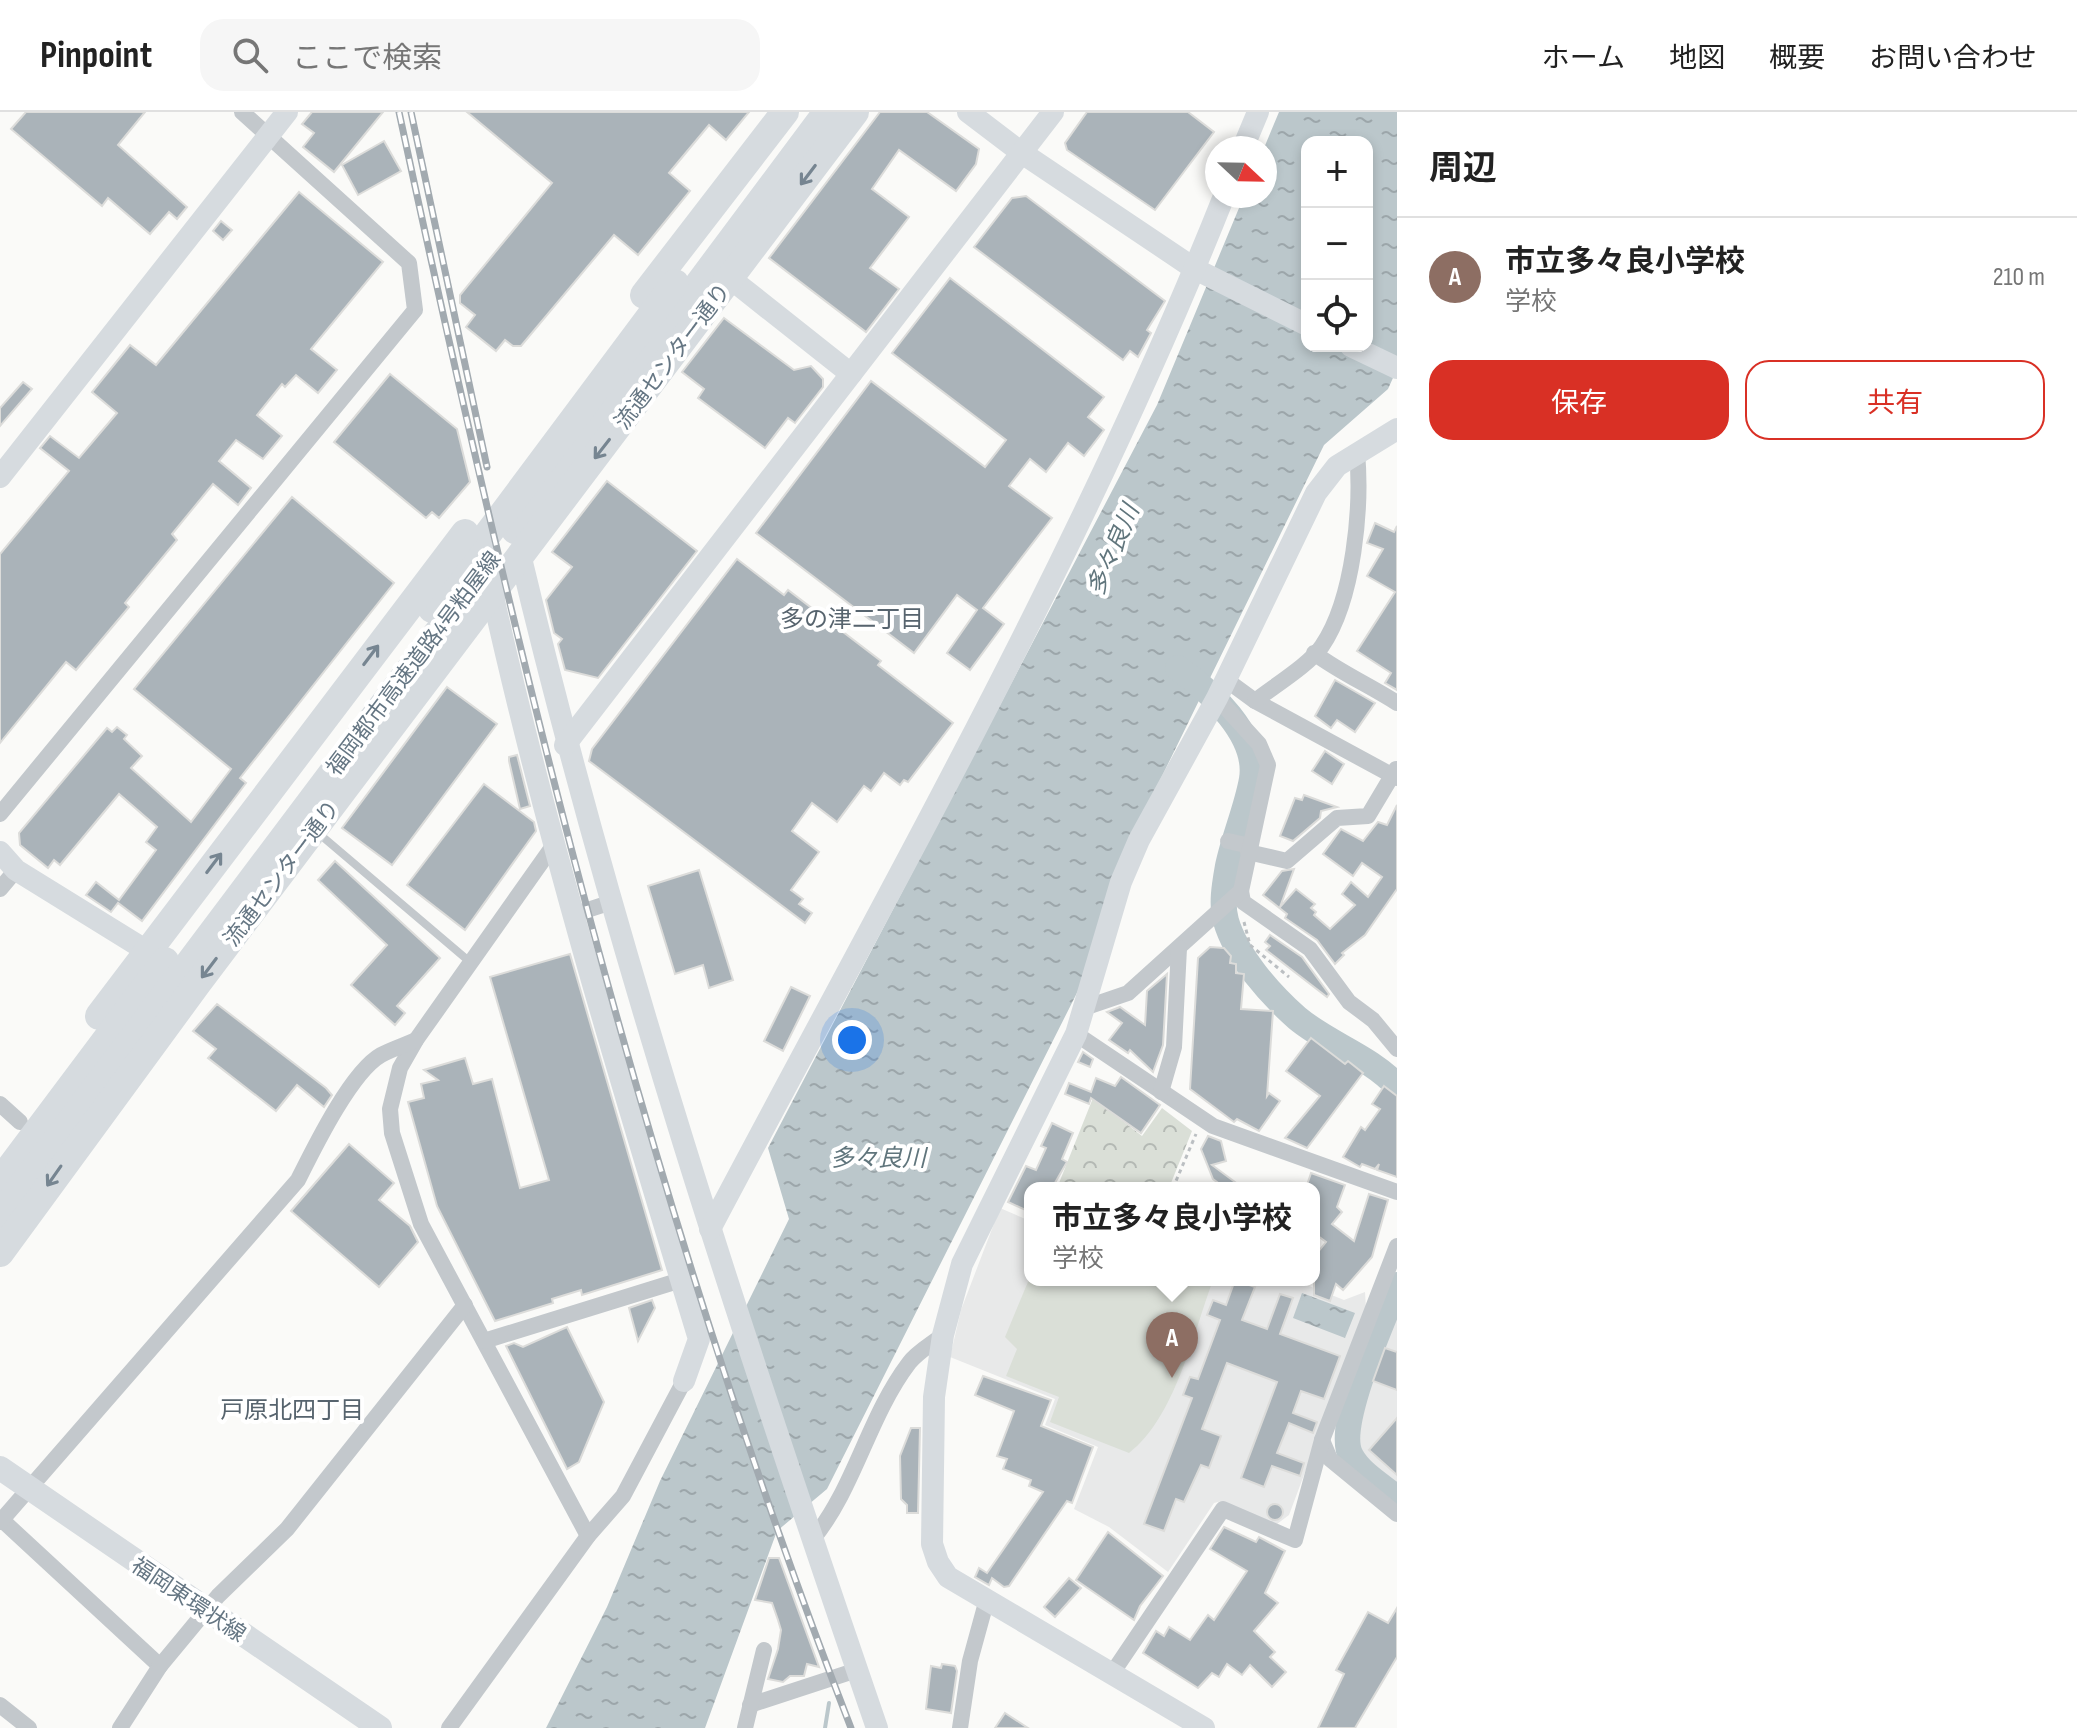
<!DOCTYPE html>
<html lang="ja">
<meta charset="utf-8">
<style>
:root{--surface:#fff;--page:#f6f6f6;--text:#222;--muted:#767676;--line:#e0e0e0;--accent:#d93025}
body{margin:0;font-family:"Sofia Sans Condensed","Noto Sans JP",sans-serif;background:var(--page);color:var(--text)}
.controls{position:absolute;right:24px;top:24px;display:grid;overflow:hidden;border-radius:16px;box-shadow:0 4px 12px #0003}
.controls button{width:72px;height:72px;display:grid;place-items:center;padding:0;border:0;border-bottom:2px solid var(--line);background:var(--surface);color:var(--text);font:40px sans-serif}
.compass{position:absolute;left:1205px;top:24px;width:72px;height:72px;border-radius:50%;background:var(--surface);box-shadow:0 4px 12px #0003;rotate:112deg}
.you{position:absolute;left:852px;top:928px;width:28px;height:28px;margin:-20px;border:6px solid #fff;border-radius:50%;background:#1a73e8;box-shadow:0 0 0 12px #1a73e833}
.badge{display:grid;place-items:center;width:52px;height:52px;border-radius:50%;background:var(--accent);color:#fff;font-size:26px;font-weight:700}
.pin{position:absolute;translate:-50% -66px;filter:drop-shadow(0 2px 4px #0008)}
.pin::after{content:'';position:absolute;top:42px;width:28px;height:24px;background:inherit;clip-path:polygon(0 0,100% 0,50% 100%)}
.popup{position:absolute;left:1024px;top:1070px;width:296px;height:104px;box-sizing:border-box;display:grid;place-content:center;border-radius:16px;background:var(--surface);filter:drop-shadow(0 2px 6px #0005);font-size:26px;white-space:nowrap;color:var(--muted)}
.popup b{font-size:30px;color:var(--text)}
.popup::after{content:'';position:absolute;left:50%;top:100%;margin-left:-16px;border:16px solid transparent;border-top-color:var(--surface)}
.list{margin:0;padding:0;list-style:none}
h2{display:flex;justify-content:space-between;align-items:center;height:104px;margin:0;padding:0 32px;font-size:34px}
h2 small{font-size:26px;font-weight:400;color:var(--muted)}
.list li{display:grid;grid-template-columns:52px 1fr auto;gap:24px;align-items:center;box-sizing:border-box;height:120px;padding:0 32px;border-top:2px solid var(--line)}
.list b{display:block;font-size:30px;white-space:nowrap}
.list p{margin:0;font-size:26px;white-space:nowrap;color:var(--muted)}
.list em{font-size:26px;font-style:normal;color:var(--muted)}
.actions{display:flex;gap:16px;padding:24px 32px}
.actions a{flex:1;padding:18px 0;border:2px solid var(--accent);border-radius:24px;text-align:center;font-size:28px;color:var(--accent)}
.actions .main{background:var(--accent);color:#fff}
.icon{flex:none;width:44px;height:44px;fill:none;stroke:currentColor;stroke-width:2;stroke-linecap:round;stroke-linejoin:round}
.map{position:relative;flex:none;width:1397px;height:1616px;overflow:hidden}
header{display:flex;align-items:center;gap:48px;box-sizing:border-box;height:112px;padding:0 40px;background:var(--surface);border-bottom:2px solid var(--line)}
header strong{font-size:38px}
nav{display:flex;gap:44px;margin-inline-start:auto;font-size:28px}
.search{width:560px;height:72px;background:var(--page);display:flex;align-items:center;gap:20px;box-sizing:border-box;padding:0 28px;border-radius:24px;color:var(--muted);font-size:30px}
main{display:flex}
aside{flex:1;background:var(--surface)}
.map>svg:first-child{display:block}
.built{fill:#e8e9e9}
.forest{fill:url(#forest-crowns)}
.pitch{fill:#dadfd7}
.water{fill:url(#water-ripples);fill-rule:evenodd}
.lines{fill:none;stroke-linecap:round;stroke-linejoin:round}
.stream{stroke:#bbc7cb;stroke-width:4}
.river{stroke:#bbc7cb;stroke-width:26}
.building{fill:#aab3b9;stroke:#dcdcda;stroke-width:2}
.path{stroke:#bbbfc2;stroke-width:3;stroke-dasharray:4 4;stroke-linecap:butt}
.lane{stroke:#c3c8cc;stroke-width:8}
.street{stroke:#c3c8cc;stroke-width:16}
.secondary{stroke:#d6dbdf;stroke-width:22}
.primary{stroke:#d6dbdf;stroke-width:24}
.highway{stroke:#d6dbdf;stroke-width:28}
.rail-casing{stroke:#a2aab0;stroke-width:7}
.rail{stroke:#fff;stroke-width:4;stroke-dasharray:12;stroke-linecap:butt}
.oneway{stroke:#768591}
.labels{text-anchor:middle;stroke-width:8;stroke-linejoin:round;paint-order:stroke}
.street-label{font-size:22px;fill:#657683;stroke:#fff}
.water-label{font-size:24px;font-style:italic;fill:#60757c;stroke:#fff}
.neighbourhood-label{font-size:24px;fill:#57646e;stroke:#fff}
</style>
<header>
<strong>Pinpoint</strong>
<div class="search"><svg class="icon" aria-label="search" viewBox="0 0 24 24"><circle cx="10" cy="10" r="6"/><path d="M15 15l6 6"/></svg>ここで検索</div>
<nav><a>ホーム</a><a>地図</a><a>概要</a><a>お問い合わせ</a></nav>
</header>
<main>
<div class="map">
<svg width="1397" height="1616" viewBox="0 0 1397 1616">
<defs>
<pattern id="forest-crowns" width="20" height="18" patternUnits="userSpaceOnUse" patternTransform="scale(2)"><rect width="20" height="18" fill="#dadfd7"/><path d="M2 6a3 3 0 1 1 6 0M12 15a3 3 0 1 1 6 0" fill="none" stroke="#b4b9b4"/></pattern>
<pattern id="water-ripples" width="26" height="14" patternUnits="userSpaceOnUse" patternTransform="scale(2)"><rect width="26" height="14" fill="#bbc7cb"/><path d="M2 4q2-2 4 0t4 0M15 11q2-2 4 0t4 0" fill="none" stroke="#9ca6aa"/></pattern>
</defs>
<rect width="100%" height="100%" fill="#fafaf8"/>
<g class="built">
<path d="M1000,1096L1030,1109V1168H1294L1344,1188L1365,1180L1366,1197L1289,1403L1277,1412L1222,1389L1214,1391L1168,1460L1109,1415L1074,1397L1098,1335L1045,1313L1055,1287L950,1245L961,1198Z"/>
<path d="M1397,1191V1374L1354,1337L1351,1311Z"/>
</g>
<path class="forest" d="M1093,986L1142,1024L1162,996L1192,1019L1169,1076H1057Z"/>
<path class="pitch" d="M1030,1165V1168H1213C1193,1222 1175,1306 1129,1341L1050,1310L1059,1285L1006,1264L1017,1237L1005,1225Z"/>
<g class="water">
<path d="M1279,0H1397V257L1388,277L1324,333L1122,746L1086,863L827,1377L777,1419L705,1616H546L607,1495L660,1369L789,1107L768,1036L1157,293L1244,84H1265L1264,36ZM1307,30H1367V234H1307Z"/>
<path d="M1302,1181L1355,1201L1345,1226L1293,1206Z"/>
</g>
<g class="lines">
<path class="stream" d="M825,1616L829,1591"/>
<g class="river">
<path d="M1178,556C1210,579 1259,623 1252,667C1247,696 1234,725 1228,754C1225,771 1221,792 1226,809C1236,844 1270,882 1297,906C1328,932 1369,944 1397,974"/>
<path d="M1397,1173C1384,1207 1334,1314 1351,1344C1360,1361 1382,1374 1397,1386"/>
</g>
</g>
<g class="building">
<path d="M26,0H145L118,33L187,95L177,107L169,100L150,122L108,86L102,94L11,17Z"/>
<path d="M312,0H383L334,60L303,35L314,21L302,12Z"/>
<path d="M467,0H749L726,28L709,13L669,61L690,79L638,143L614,123L521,234H513L505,228L496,239L466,215L475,203L460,191V183L552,71Z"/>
<path d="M880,0H927L979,37L976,52L956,79L899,38L872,77L909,105L870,156L899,177L866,220L769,146Z"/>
<path d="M1087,0H1188L1214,20L1155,98L1067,38L1065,31Z"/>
<path d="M384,29L401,59L358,83L342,53Z"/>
<path d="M299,80L383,150L311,237L337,258L318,281L296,263L285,275L282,272L257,303L282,324L263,347L236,328L219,349L251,376L238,393L213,372L172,422L177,428L125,491L129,495L76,558L66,550L0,631V442L69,359L40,336L50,324L79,346L117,301L92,280L130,233L156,253Z"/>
<path d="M1026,84L1165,189L1147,218L1151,221L1138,245L1130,239L1123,248L974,135L1012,86Z"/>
<path d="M221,109L232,118L223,128L213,119Z"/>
<path d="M950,166L1104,285L1088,305L1104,318L1084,344L1068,331L1046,360L1030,347L1009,374L1052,406L983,496L1004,512L970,558L947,541L977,498L957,483L914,541L756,421L871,269L985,355L1006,328L892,241Z"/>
<path d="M724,206L794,258L811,254L823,267V275L795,311L788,306L765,336L698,286L704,277L682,260Z"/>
<path d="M390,262L457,317L470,370L439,406L432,400L426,406L334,330Z"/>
<path d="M23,270L32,277L0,314V296Z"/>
<path d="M607,369L697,439L598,566L565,558L558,532L562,527L554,521L546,488L572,455L552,440Z"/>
<path d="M292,385L394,471L240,666L246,671L142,809L118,791L111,800L86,783L96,770L119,788L156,738L146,730L157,715L119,682L60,753L54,748L48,756L20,733L19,721L107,616L112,620L117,615L127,623L124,627L142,644L131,656L191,710L231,657L134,577Z"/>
<path d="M1375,411L1394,420L1397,414V578L1385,571L1391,561L1357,539L1395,480L1367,464L1383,437L1367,431Z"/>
<path d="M737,447L784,483L788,478L881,549L878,553L953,611L908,670L904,668L900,673L884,661L871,679L864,674L837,710L812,691L792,719L819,740L791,778L803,787L799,792L812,801L805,811L589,649L592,637Z"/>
<path d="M1335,568L1375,591L1355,620L1337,608L1331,616L1315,604Z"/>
<path d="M447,575L497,612L392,753L342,716Z"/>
<path d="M1325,639L1344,652L1332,672L1312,659Z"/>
<path d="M517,643L530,694L520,697L509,649V645Z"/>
<path d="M484,672L534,710L536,719L465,818L407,773Z"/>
<path d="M1304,683L1337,695L1321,699L1320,706L1293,729L1280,724L1295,686L1302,688Z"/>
<path d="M1397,693V777L1365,823L1342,841L1344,843L1335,852L1317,828L1285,806L1287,802L1263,783L1282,759L1294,757L1280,795L1296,777L1315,792L1311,796L1316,800L1314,803L1330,817L1355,793L1342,782L1351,770L1368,785L1382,765L1362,751L1353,764L1323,742L1341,717L1363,729L1378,710L1387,713Z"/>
<path d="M335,749L440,846L397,894L405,901L395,913L351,873L387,833L318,768Z"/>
<path d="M699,758L733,868L709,876L703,853L675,862L648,774Z"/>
<path d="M1270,823L1302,845L1329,882L1327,885L1266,838L1270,834L1265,830Z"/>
<path d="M1210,835L1224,836L1231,844L1230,851L1236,852V861L1244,862L1241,897L1273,899L1267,984L1269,981L1280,989L1259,1019L1237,1007L1234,1010L1190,977L1198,846Z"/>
<path d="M570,842L662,1158L582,1183L581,1178L552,1187L553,1191L495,1209L437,1094L408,990L424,986L421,972L438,968L424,958L465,946L473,972L492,967L520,1076L549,1068L490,865Z"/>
<path d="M1167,862L1163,933L1153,960L1130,938L1128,941L1109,928L1122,911L1107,900L1120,895L1145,913L1147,879Z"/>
<path d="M791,875L810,884L783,939L764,929Z"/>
<path d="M217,892L326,976L332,983L324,995L297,973L276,999L208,946L216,937L193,919Z"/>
<path d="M1311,926L1345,952L1348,949L1363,961L1307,1036L1285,1026L1320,984L1286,959Z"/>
<path d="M1083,940L1093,947L1090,955L1078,950Z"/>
<path d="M1121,965L1160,993L1141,1021L1091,986L1089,992L1065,982L1069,971L1091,980L1096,966L1115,974Z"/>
<path d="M1384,974L1397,984V1065L1377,1058L1379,1052L1375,1057L1362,1052L1360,1055L1343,1045L1361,1015L1365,1018L1380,997L1372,992Z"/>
<path d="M1052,1011L1073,1021L1062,1047L1067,1050L1052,1076H1030V1100L1008,1090L1026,1054L1036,1058L1046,1036L1041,1034Z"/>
<path d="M1208,1024L1221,1029L1226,1049L1212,1053L1243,1076H1225L1213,1067L1201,1037Z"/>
<path d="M349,1032L394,1071L379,1088L410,1114L418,1130L379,1175L291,1099Z"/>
<path d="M1311,1061L1345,1073L1337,1095L1342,1100L1332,1112L1354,1129L1369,1082L1388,1088L1372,1145L1343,1178L1336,1172L1330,1189L1314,1183V1145L1326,1130L1314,1121V1076H1306Z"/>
<path d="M1235,1168L1255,1175L1242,1208L1267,1217L1280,1182L1293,1186L1280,1222L1340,1244L1324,1287L1301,1279L1293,1301L1317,1310L1313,1321L1289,1311L1277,1341L1304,1351L1300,1364L1272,1354L1264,1375L1241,1366L1277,1270L1227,1251L1202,1317L1221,1324L1209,1356L1201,1353L1184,1390L1176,1387L1164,1419L1144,1412L1192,1286L1183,1283L1190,1265L1198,1267L1220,1208L1207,1203L1213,1188L1226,1193Z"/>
<path d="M652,1188L655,1196L638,1229L629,1196Z"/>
<path d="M567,1215L604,1290L579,1350L567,1357L506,1234L514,1231L523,1235Z"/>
<path d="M1385,1236L1397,1240V1278L1373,1269Z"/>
<path d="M983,1264L1051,1288L1041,1314L1093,1335L1072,1391L1067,1389L1009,1474L1004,1475L992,1466L989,1473L975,1465L979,1456L987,1461L1043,1380L1029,1374L1031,1368L1003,1357L1007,1347L997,1344L1014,1299L975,1283Z"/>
<path d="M1397,1306V1363L1369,1338Z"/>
<path d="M911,1316H920L918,1401H907V1393L901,1387L900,1344Z"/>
<circle cx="1275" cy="1400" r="8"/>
<path d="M1224,1415L1256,1430L1259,1425L1285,1439L1265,1481L1278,1491L1254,1519L1275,1540L1270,1545L1286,1560L1272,1575L1250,1553L1242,1563L1227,1552L1219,1565L1212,1561L1198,1576L1143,1541L1156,1519L1164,1524L1169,1515L1190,1528L1208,1503L1214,1508L1247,1459L1210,1437Z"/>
<path d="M1108,1420L1163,1464L1140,1494L1134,1508L1076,1468Z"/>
<path d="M769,1446H779L819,1555L807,1552L804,1564H790L783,1570L768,1567L778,1537L781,1518L778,1508L772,1491L755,1488Z"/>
<path d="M1069,1466L1081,1476L1055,1505L1044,1495Z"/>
<path d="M1397,1496V1545L1355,1616H1318L1344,1562L1336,1558L1368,1500L1388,1511Z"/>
<path d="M942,1552L955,1554L957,1559L951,1601L926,1597L931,1554L941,1556Z"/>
<path d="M1005,1601L1028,1616H995Z"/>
</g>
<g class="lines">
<g class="path">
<path d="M1244,810L1250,833L1289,865"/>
<path d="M1173,1076L1196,1022"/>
</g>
<path class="lane" d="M317,720L470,850"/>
<g class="street">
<path d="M1314,541C1341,561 1369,573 1397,591"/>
<path d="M1225,567L1255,589L1397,666"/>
<path d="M1255,589C1274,574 1310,552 1322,534C1354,487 1362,395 1357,340"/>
<path d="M0,702L415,198L409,151L242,0"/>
<path d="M1228,729L1250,734"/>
<path d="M553,734L416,928L400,956L390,997L392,1021L421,1112L588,1424"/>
<path d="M1248,740L1287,749L1337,706L1368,704L1396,657"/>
<path d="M0,777L16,758"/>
<path d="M1241,779L1243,790L1310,837L1349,890L1373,908L1397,937"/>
<path d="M572,803L612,790"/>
<path d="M1087,895L1128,881L1241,779L1268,653L1259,632L1217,586"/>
<path d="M1076,922L1213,1014L1397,1080"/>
<path d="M1161,980L1174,935L1179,836"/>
<path d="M0,992L20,1010"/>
<path d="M484,1229L681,1168"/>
<path d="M1322,1328L1330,1347L1397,1402"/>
<path d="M2,1408L160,1554"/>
<path d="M0,1410L298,1068C314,1036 351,960 381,943C392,937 405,933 416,928"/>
<path d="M812,1428C855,1376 868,1305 909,1251C917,1240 932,1232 943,1223"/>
<path d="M1113,1560L1223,1397L1295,1428L1322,1328L1397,1134"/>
<path d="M0,1593L29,1616"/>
<path d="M750,1593L857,1558"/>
<path d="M120,1616L160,1554L218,1484L287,1417L465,1193"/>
<path d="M449,1616L588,1424L623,1384L684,1269"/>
<path d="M745,1616L764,1538"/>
<path d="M960,1616L970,1549L987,1487"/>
</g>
<g class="secondary">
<path d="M968,0L1022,41L1195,157L1307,213"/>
<path d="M1243,36L1258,0"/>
<path d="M731,167L851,262"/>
<path d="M1351,234L1397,256"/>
<path d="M0,365L287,0"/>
<path d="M520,442C615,840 744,1229 877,1616"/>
<path d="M492,480C548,733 624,980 699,1227L684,1269"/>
<path d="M565,633L1053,0"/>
<path d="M0,740L16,758L147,839"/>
<path d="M710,1117C889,778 1082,441 1224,84"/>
<path d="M1204,1616L948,1465L938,1450L932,1432L934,1285L943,1223L962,1152L1076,922L1121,770L1139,728L1217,586L1316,381L1337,354L1397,317"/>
</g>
<path class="primary" d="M0,1356L380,1616"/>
<g class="highway">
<path d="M644,183L785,0"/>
<path d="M515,418L827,0"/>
<path d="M432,497L675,171"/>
<path d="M99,904L465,421"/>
<path d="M0,1069L165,849"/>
<path d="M0,1103L466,483"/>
<path d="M0,1141L197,872L855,0"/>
</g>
<g class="rail-casing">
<g id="rail">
<path d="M399,0C516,547 648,1094 851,1616"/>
<path d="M411,0L487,355"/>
</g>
</g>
<use href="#rail" class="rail"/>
</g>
<defs><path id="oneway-shaft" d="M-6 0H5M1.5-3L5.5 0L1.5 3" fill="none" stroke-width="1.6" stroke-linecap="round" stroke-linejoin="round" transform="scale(2)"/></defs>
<g class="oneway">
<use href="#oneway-shaft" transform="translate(808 63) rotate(127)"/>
<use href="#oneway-shaft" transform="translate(602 337) rotate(128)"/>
<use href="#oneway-shaft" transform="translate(371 543) rotate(-53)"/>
<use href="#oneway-shaft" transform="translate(214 751) rotate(-53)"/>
<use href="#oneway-shaft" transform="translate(209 856) rotate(127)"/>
<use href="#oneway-shaft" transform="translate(54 1064) rotate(125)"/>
</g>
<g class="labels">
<g class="street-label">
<text transform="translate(672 244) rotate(-53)" y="8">流通センター通り</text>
<text transform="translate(413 551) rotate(-53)" y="8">福岡都市高速道路4号粕屋線</text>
<text transform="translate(281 761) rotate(-53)" y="8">流通センター通り</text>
<text transform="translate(189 1487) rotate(34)" y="8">福岡東環状線</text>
</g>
<g class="water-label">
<text transform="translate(1113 438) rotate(-67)" y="8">多々良川</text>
<text x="878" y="1054">多々良川</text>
</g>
<g class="neighbourhood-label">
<text x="852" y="515">多の津二丁目</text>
<text x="292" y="1306">戸原北四丁目</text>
</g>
</g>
</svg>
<div class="controls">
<button>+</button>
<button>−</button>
<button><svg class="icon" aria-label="locate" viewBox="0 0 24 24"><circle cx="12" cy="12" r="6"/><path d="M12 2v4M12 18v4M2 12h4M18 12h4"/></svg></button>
</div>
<svg class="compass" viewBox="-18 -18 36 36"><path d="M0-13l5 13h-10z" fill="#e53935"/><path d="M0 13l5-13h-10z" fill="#767676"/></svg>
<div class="you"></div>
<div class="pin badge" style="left:1172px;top:1266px;background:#8d6e63">A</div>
<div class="popup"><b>市立多々良小学校</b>学校</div>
</div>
<aside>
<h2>周辺<small></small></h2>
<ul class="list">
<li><span class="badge" style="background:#8d6e63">A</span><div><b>市立多々良小学校</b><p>学校</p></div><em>210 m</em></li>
</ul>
<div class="actions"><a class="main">保存</a><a>共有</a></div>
</aside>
</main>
